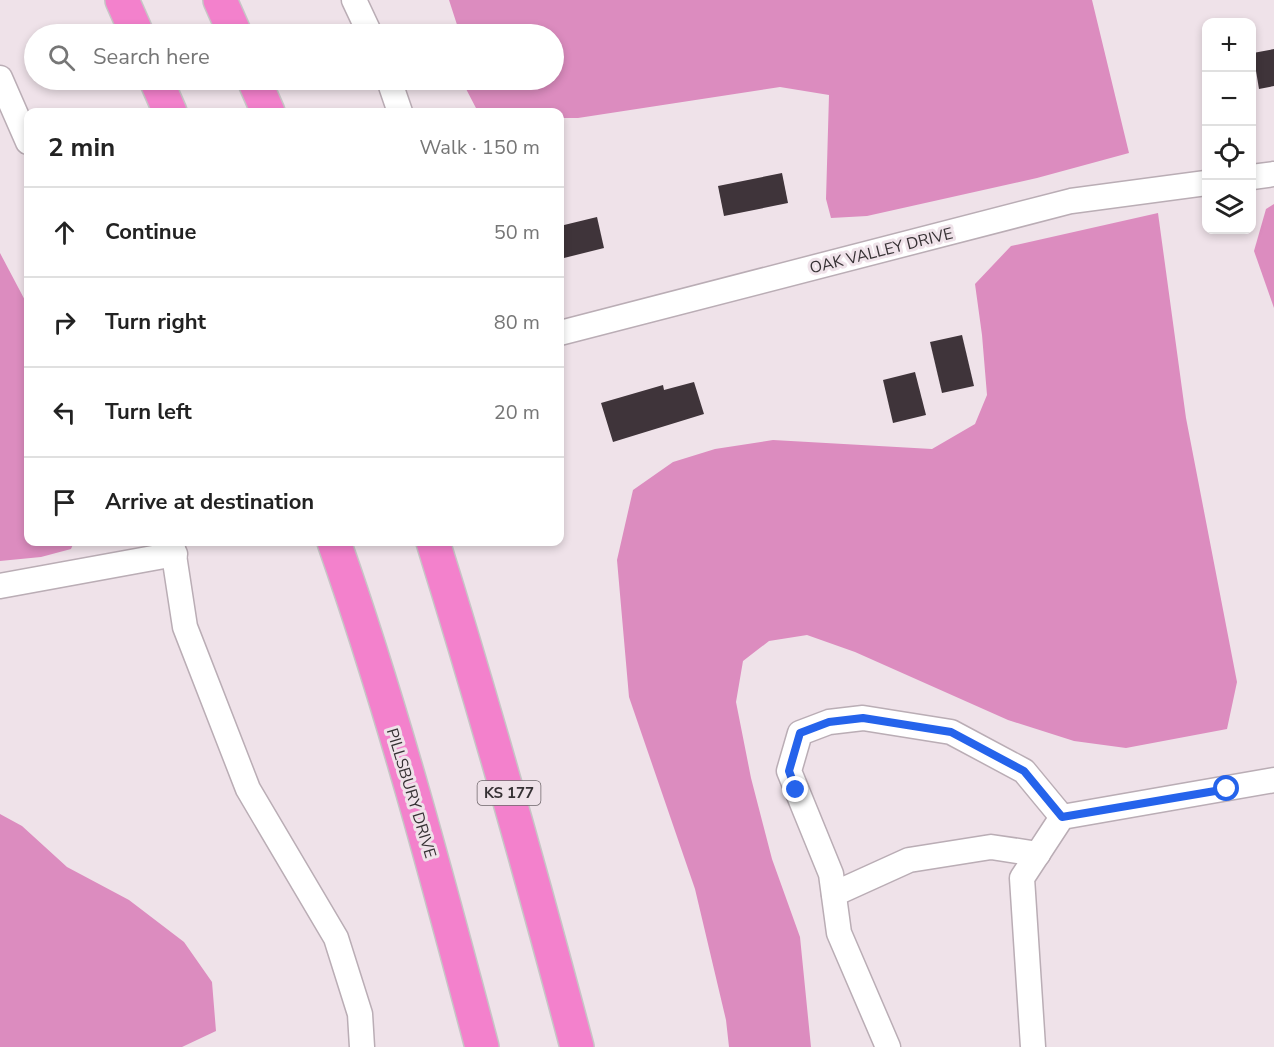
<!DOCTYPE html>
<meta charset="utf-8">
<style>
:root{--surface:#fff;--page:#f2f2f2;--text:#222;--muted:#767676;--line:#e0e0e0}
body{margin:0;font-family:"Nunito Sans",sans-serif;background:var(--page);color:var(--text)}
.controls{position:absolute;right:18px;top:18px;display:grid;overflow:hidden;border-radius:12px;box-shadow:0 3px 9px #0003}
.controls button{width:54px;height:54px;display:grid;place-items:center;padding:0;border:0;border-bottom:2px solid var(--line);background:var(--surface);color:var(--text);font:30px sans-serif}
.stop{position:absolute;width:18px;height:18px;margin:-14px;border:4px solid #2563eb;border-radius:50%;background:#fff}
.stop.end{background:#2563eb;border-color:#fff;box-shadow:0 2px 6px #0008}
.list{margin:0;padding:0;list-style:none}
h2{display:flex;justify-content:space-between;align-items:center;height:78px;margin:0;padding:0 24px;font-size:26px}
h2 small{font-size:20px;font-weight:400;color:var(--muted)}
.list li{display:grid;grid-template-columns:39px 1fr auto;gap:18px;align-items:center;box-sizing:border-box;height:90px;padding:0 24px;border-top:2px solid var(--line)}
.list b{display:block;font-size:22px;white-space:nowrap}
.list em{font-size:20px;font-style:normal;color:var(--muted)}
.icon{flex:none;width:33px;height:33px;fill:none;stroke:currentColor;stroke-width:2;stroke-linecap:round;stroke-linejoin:round}
.map{position:relative;flex:none;width:1274px;height:1047px;overflow:hidden}
.search{position:absolute;background:var(--surface);box-shadow:0 3px 9px #0003;left:24px;top:24px;width:540px;height:66px;display:flex;align-items:center;gap:15px;box-sizing:border-box;padding:0 21px;border-radius:33px;color:var(--muted);font-size:22px}
.panel{position:absolute;background:var(--surface);box-shadow:0 3px 9px #0003;left:24px;top:108px;width:540px;height:438px;border-radius:12px}
.map>svg:first-child{display:block}
.forest{fill:#dc8cbf}
.building{fill:#3f343a}
.lines{fill:none;stroke-linecap:round;stroke-linejoin:round}
.minor-casing{stroke:#baadb5;stroke-width:27}
.highway-casing{stroke:#c7c5c6;stroke-width:36}
.minor{stroke:#fff;stroke-width:24}
.highway{stroke:#f381cc;stroke-width:33}
.route{stroke:#2563eb;stroke-width:8}
.labels{text-anchor:middle;stroke-width:6;stroke-linejoin:round;paint-order:stroke}
.shield{fill:#efe2e9;stroke:#6e666a;stroke-width:1.5}
.shield-label{font-size:15px;font-weight:bold;fill:#363134}
.street-label{font-size:16px;fill:#363134;stroke:#efe2e9}
</style>
<div class="map">
<svg width="1274" height="1047" viewBox="0 0 1274 1047">
<rect width="100%" height="100%" fill="#efe2e9"/>
<g class="forest">
<path d="M449,0H1092L1129,153L1037,178L867,216L831,218L826,199L829,95L780,87L578,118H560V112H484L477,110L464,85V80H554V34H460Z"/>
<path d="M1274,204V308L1254,251L1266,209Z"/>
<path d="M1158,213L1186,418L1237,682L1227,729L1126,748L1074,741L1008,720L855,652L807,635L769,641L743,661L736,702L751,778L772,859L800,937L811,1047H729L726,1020L695,889L629,697L617,560L633,490L673,462L715,449L773,440L932,449L975,424L987,395L982,335L975,284L1011,246Z"/>
<path d="M0,253L28,306V542H74L71,549L41,557L0,561Z"/>
<path d="M0,814L22,826L67,867L129,900L184,942L212,982L216,1031L182,1047H0Z"/>
</g>
<g class="building">
<path d="M1274,49V86L1259,89L1253,53Z"/>
<path d="M782,173L788,203L724,216L718,186Z"/>
<path d="M597,217L604,248L560,259V226Z"/>
<path d="M962,335L974,386L942,393L930,342Z"/>
<path d="M915,372L926,415L893,423L883,380Z"/>
<path d="M694,382L704,414L613,442L601,403L663,385L664,390Z"/>
</g>
<g class="lines">
<g class="minor-casing">
<g id="minor">
<path d="M354,0L370,34"/>
<path d="M0,78L28,142"/>
<path d="M389,80L400,112"/>
<path d="M1252,177L1274,174"/>
<path d="M560,333L1071,201L1206,183"/>
<path d="M172,542L185,627L248,789L336,938L360,1014L362,1047"/>
<path d="M0,586L175,554"/>
<path d="M834,894L909,860L991,847L1038,854"/>
<path d="M888,1047L839,933L831,874L789,771L800,733L829,722L863,718L951,732L1024,771L1062,817"/>
<path d="M1033,1047L1022,878L1062,817L1274,780"/>
</g>
</g>
<g class="highway-casing">
<g id="highway">
<path d="M122,0L137,34"/>
<path d="M220,0L235,34"/>
<path d="M156,80L170,112"/>
<path d="M254,80L268,112"/>
<path d="M334,542C392,707 437,877 482,1047"/>
<path d="M433,542C485,709 532,877 577,1047"/>
</g>
</g>
<use href="#minor" class="minor"/>
<use href="#highway" class="highway"/>
</g>
<g class="lines">
<path class="route" d="M796,790L789,771L800,733L829,722L863,718L951,732L1024,771L1062,817L1227,789"/>
</g>
<g class="labels">
<rect class="shield" x="477.5" y="781" width="63" height="24" rx="4.5"/>
<g class="shield-label">
<text x="509" y="798">KS 177</text>
</g>
<g class="street-label">
<text transform="translate(881 250) rotate(-14)" y="6">OAK VALLEY DRIVE</text>
<text transform="translate(412 793) rotate(73)" y="6">PILLSBURY DRIVE</text>
</g>
</g>
</svg>
<div class="controls">
<button>+</button>
<button>−</button>
<button><svg class="icon" aria-label="locate" viewBox="0 0 24 24"><circle cx="12" cy="12" r="6"/><path d="M12 2v4M12 18v4M2 12h4M18 12h4"/></svg></button>
<button><svg class="icon" aria-label="layers" viewBox="0 0 24 24"><path d="M12 4l9 5-9 5-9-5zM3 14l9 5 9-5"/></svg></button>
</div>
<div class="stop" style="left:1227px;top:789px"></div>
<div class="stop end" style="left:796px;top:790px"></div>
<div class="search"><svg class="icon" aria-label="search" viewBox="0 0 24 24"><circle cx="10" cy="10" r="6"/><path d="M15 15l6 6"/></svg>Search here</div>
<section class="panel">
<h2>2 min<small>Walk · 150 m</small></h2>
<ul class="list">
<li><svg class="icon" aria-label="ahead" viewBox="0 0 24 24"><path d="M12 20V5M6 11l6-6 6 6"/></svg><div><b>Continue</b></div><em>50 m</em></li>
<li><svg class="icon" aria-label="right" viewBox="0 0 24 24"><path d="M7 20v-9h11M14 6l5 5-5 5"/></svg><div><b>Turn right</b></div><em>80 m</em></li>
<li><svg class="icon" aria-label="left" viewBox="0 0 24 24"><path d="M17 20v-9H6M10 6l-5 5 5 5"/></svg><div><b>Turn left</b></div><em>20 m</em></li>
<li><svg class="icon" aria-label="arrive" viewBox="0 0 24 24"><path d="M6 21V4h12l-3 4 3 4H6"/></svg><div><b>Arrive at destination</b></div></li>
</ul>
</section>
</div>
